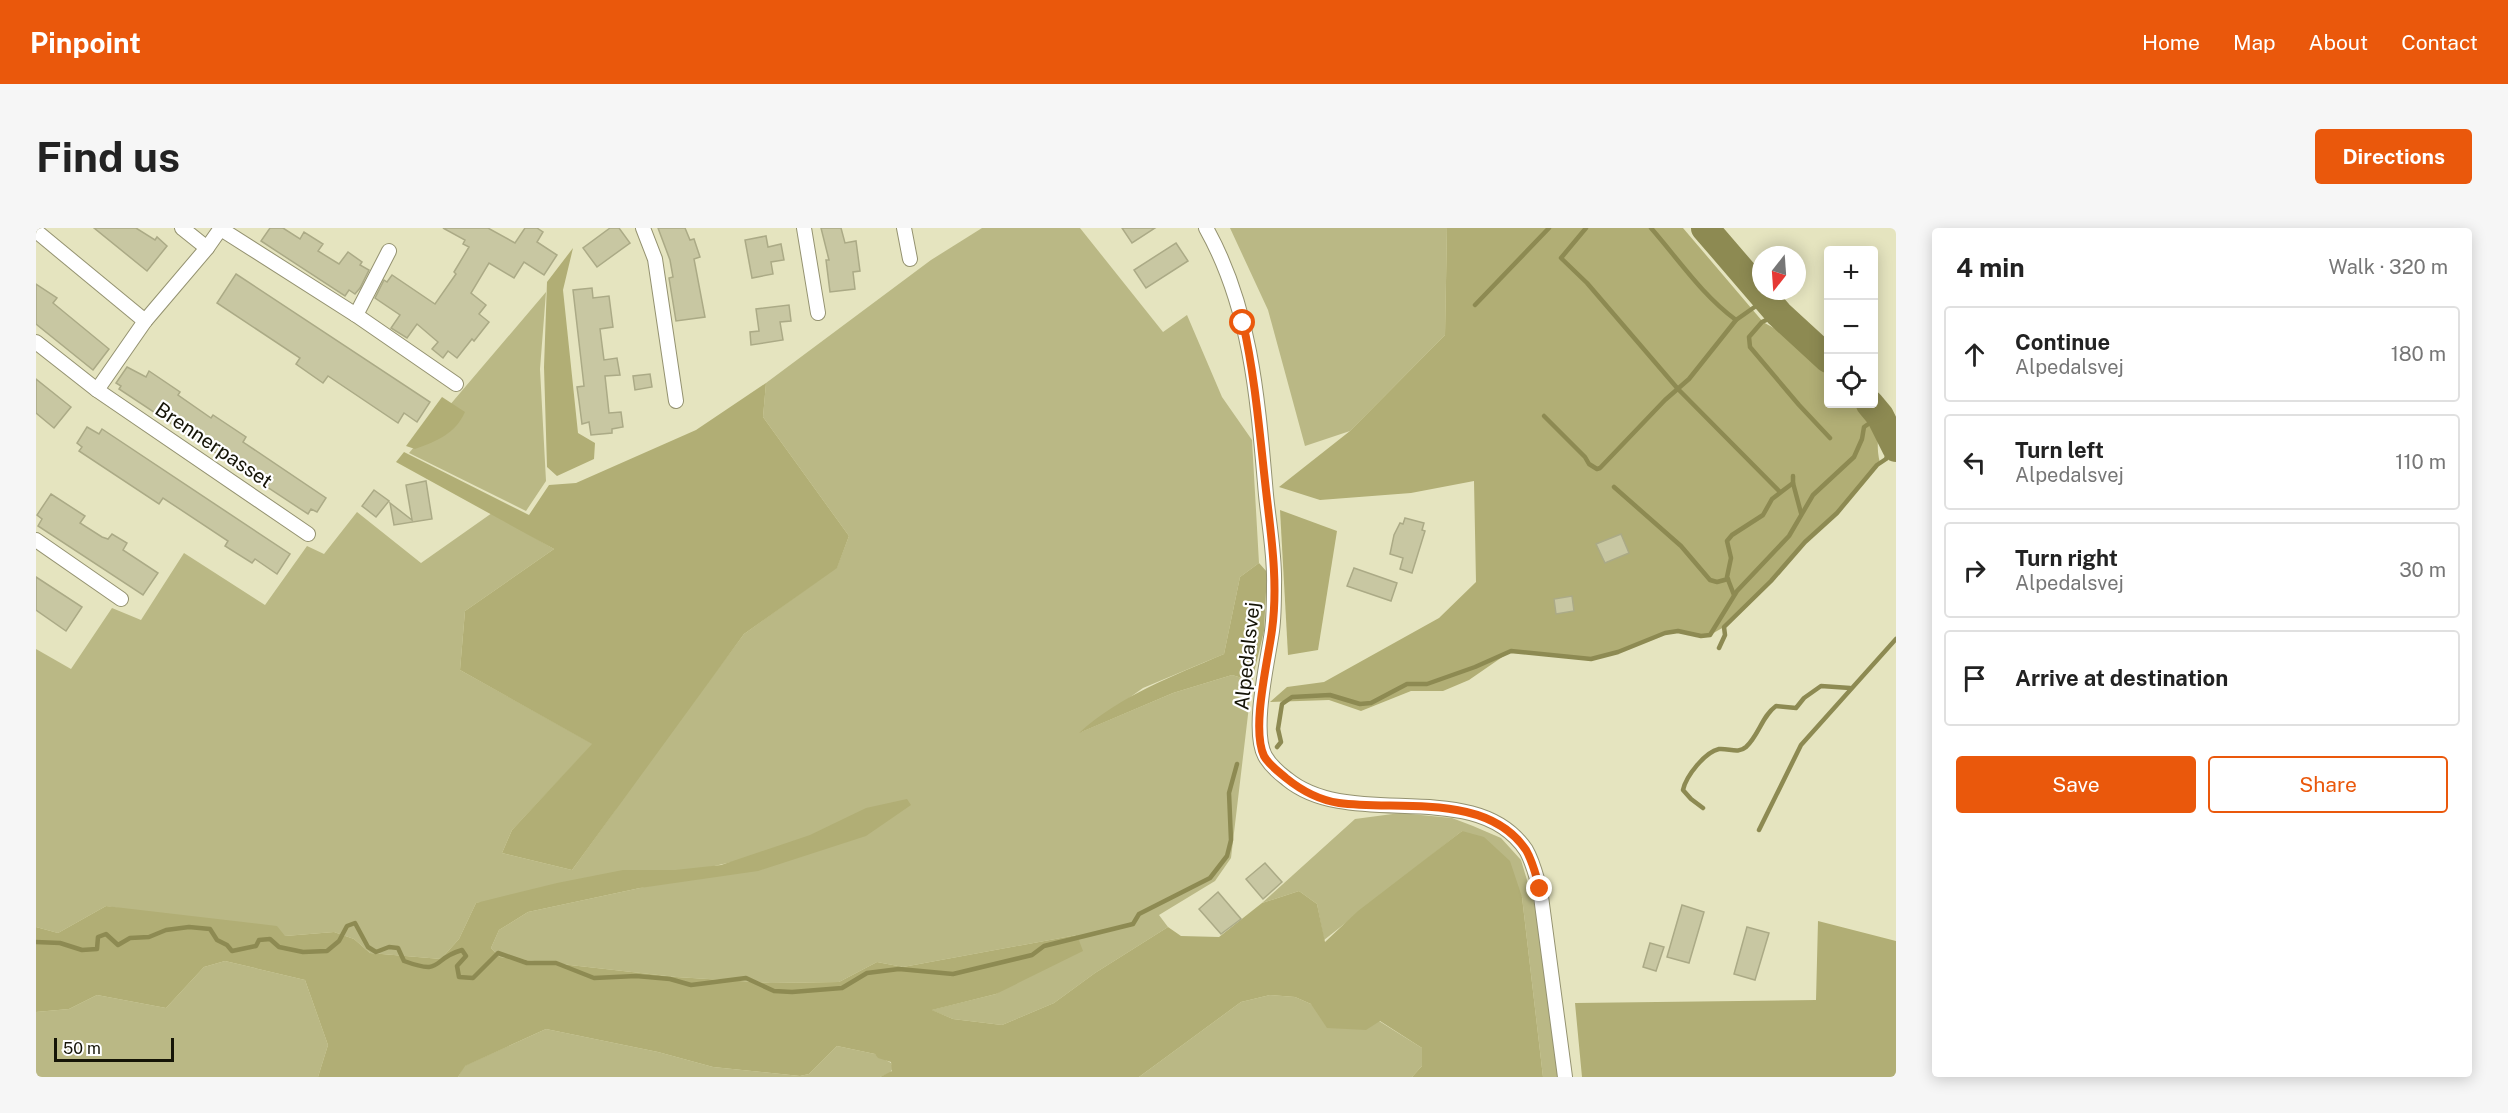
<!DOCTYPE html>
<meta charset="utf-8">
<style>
:root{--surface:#fff;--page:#f6f6f6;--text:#222;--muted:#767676;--line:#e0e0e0;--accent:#ea580c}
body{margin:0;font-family:"Public Sans",sans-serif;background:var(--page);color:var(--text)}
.controls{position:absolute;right:18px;top:18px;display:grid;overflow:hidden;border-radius:6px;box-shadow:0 3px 15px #0003}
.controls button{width:54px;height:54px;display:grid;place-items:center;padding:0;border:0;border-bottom:2px solid var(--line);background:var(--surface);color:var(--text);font:30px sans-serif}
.compass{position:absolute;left:1716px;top:18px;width:54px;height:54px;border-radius:50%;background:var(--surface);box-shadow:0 3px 15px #0003;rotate:197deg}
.scale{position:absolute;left:18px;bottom:15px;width:120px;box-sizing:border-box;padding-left:6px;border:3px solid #151407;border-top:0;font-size:16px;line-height:21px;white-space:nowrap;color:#151407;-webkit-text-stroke:4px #fff;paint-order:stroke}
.stop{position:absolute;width:18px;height:18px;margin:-14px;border:4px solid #ea580c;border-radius:50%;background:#fff}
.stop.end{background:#ea580c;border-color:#fff;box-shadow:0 2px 6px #0008}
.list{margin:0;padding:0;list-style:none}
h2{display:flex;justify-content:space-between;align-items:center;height:78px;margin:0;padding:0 24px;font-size:26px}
h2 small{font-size:20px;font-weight:400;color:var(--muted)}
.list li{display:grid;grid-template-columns:39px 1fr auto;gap:18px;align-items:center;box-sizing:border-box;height:96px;margin:0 12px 12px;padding:0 12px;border:2px solid var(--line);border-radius:6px}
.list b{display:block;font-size:22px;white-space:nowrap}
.list p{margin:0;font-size:20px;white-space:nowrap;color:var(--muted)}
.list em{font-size:20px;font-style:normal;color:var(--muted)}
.actions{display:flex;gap:12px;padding:18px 24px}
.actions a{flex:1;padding:14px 0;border:2px solid var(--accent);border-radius:6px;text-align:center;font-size:21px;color:var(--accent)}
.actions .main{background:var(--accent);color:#fff}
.icon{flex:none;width:33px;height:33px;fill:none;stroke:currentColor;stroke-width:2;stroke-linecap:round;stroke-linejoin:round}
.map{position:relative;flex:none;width:1860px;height:849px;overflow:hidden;border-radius:6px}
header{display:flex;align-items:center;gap:36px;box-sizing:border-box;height:84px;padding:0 30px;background:var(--accent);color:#fff}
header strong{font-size:28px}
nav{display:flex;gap:33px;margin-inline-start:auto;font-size:21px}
.intro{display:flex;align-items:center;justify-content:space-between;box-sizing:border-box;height:144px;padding:0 36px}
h1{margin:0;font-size:42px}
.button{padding:15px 27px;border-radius:6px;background:var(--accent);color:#fff;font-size:21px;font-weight:700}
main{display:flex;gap:36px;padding:0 36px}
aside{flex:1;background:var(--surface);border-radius:6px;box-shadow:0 3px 15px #0003}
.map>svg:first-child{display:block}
.green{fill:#bab885}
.forest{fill:#b1ae75}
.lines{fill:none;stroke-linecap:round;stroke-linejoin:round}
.stream{stroke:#8d8a52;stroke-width:4.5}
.river{stroke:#8d8a52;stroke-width:28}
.building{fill:#c8c7a2;stroke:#abaa86;stroke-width:1.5}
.street-casing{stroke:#949270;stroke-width:16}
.street{stroke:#fff;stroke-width:14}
.route{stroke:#ea580c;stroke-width:8}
.labels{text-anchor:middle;stroke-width:4.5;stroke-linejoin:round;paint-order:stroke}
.street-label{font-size:20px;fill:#151407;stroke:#fff}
</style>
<header>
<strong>Pinpoint</strong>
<nav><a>Home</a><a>Map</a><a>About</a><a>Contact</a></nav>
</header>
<div class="intro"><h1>Find us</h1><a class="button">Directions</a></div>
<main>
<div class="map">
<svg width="1860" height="849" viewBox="0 0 1860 849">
<rect width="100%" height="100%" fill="#e5e4bf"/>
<g class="green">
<path d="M946,0H1044L1127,104L1151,87L1186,169L1216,212L1223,335L1204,349L1188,426L1107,460L1045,504L1137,465L1196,447L1216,453L1195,630L1179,653L1123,687L1132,699L1059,745L1018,775L966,797L917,791L895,782L960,766L1041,707L867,739L841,734L803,754L735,755L640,749L464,729L455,720L463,702L492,684L604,660L811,608L625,650L440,675L423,711L405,731L334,725L318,711L298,704L249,708L70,678L22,705L0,699V421L35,441L76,380L105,392L148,325L229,377L271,318L288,326L321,284L385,335L456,285L518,321L429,383L424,442L557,516L476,602L466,625L536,642L580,581L579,579L708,406L801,339L813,308L727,189L730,155L895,32Z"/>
<path d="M1194,0H1411L1409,107L1314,203L1269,218L1232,82Z"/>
<path d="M510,64L504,141L510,253L490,283L373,225Z"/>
<path d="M1364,585L1416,590L1437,598L1465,610L1485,632L1500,682L1522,849H1507L1486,669L1426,603L1288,712L1281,676L1263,663L1226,675L1319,591Z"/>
<path d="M189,733L269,752L292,817L282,849H0V784L33,781L61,767L130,780L168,739Z"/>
<path d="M1234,767L1259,769L1275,776L1343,793L1386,820V838L1376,849H1103L1205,774Z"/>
<path d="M510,801L622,824L677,839L764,848L773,846L801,818L839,826L855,835L857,840L854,845L844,849H422L428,838Z"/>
</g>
<g class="forest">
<path d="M1411,0H1647L1727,94L1752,108L1792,144V176H1826C1851,200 1837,208 1844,235L1801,285L1769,314L1716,372L1688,399L1674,407L1665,408L1642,403L1629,405L1582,424L1555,431L1475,423L1433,452L1407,463H1375L1325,483L1293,472L1234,474L1251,459L1288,454L1403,390L1440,354L1438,253L1375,265L1284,272L1243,259L1314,203L1409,107Z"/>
<path d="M537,20L527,62L542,205L559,215L558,231L521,248L511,239L508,139L511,54Z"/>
<path d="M730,155L727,189L813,308L801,340L708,406L536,642L466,625L476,602L556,516L424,442L429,383L518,321L360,234L368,224L493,287L513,257L540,255L660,202Z"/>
<path d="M406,169L429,184C419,206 401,213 379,221L370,218Z"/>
<path d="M1244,282L1301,303L1282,422L1252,427Z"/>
<path d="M1223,335L1231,344L1228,403L1216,453L1196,447L1137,465L1043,505C1085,467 1137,448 1188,426L1204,349Z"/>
<path d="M871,571L875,577L830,608L722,643L604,660L492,684L463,702L455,720L464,729L640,749L735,755L803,754L841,734L867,739L1041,707L1047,723L960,766L896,782L917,791L966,797L1018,775L1059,745L1132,699L1145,708L1183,709L1226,675L1263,663L1281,676L1289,714L1322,683L1426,603L1448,609L1474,633L1486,669L1507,849H1376L1386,838V820L1344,793L1330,802L1291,800L1275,776L1259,769L1234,767L1205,774L1103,849H844L856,843L855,834L842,830L839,826L801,818L773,846L764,848L677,839L622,824L510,801L429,838L422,849H282L292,817L269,752L189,733L168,739L130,780L61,767L33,781L0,784V699L22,705L70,678L241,698L249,708L298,704L318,711L334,725L405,731L423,711L440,675L521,655L587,642H639L685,637L774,607L830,580Z"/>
<path d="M1782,693L1860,713V849H1546L1539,775L1780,772Z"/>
</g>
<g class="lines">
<g class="stream">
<path d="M1550,0L1525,30L1551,55L1642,161L1744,264"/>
<path d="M1615,0C1643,32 1666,67 1700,92"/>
<path d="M1439,77L1513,0"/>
<path d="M1743,86L1726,94L1713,109L1714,119L1763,177L1794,210"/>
<path d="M1508,188L1549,229L1553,236L1561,241L1564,240L1629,172L1653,151L1700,92L1730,71"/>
<path d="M1757,248V255L1765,285"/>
<path d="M1578,259L1645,318L1674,352L1681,354L1692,351"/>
<path d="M1698,367L1691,349L1695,330L1691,313L1696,307L1727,287L1736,271L1757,255"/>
<path d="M1683,420L1689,407L1688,399L1735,353L1769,314L1801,285L1841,237L1850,231L1856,214"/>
<path d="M1241,519L1245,514L1242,501L1246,476L1256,469L1294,467L1324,476L1335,475L1371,456H1391L1439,439L1475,423L1555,431L1582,424L1629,405L1642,403L1665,408L1674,407L1701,363L1753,308L1777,267L1818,229L1826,211L1828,199L1844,188"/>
<path d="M1667,580L1655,571L1647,562C1650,548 1669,524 1683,521C1693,520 1702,526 1710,519C1723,507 1726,488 1740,478L1760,480L1768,470L1785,458L1814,460"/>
<path d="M1723,602L1765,517L1860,411"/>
<path d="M0,714L24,715L46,722L61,721L62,709L70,706L82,717L94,710L113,709L130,702L153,699L174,701L181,712L191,717L196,723L220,718L223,712L234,711L243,719L267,724L291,723L303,713L311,698L319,695L332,719L340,724L353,719L362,720L368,733C409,748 394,731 426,722L430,728L421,738L423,749L437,750L462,725L491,735H520L558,750L600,748L634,751L655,757L710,750L738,763L756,764L806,760L831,745L863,741L917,746L996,727L1008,718L1097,696L1103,686L1174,650L1191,628L1195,612L1193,565L1201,536"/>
</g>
<g class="river">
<path d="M1669,0L1743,86L1792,131"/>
<path d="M1834,176L1844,188L1860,220"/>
</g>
</g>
<g class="building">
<path d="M58,0H100L119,12L121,9L131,18L111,43Z"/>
<path d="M234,0H247L264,11L268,4L287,16L282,23L303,36L312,24L326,34L324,37L333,42L324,60L319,66L313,62L309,68L225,13Z"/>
<path d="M407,0H452L479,15L489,0H501L507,4L501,14L521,27L508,47L488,34L478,50L453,35L435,65L450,77L443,86L453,94L438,113L436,111L421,130L412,123L407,130L396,121L402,114L381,96L371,110L355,100L364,87L339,70L348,52L351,54L356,47L399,76L420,46L418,44L433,19L427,16L429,12Z"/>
<path d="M574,0H583L594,15L561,39L547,20Z"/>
<path d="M622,0H649L654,12L658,11L664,29L658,31L669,89L640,93L633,50L637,49L634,32Z"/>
<path d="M785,0H805L809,15L820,13L824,43L817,44L819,61L794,64L790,32H793Z"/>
<path d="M1086,0H1119L1096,15Z"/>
<path d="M730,8L732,19L745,16L748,32L735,34L737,46L716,50L709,12Z"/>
<path d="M1140,15L1152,33L1110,60L1098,42Z"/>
<path d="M200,46L394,174L381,194L368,185L362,195L292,148L287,155L260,136L264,130L181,75Z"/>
<path d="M0,56L21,70L17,75L73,121L57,142L0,96Z"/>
<path d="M556,60L557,70L573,68L577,99L564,101L568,132L581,130L584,147L569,148L573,185L585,184L587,199L576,201V205L555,207L553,194L546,196L543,173L541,159L548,158L537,62Z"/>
<path d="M753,77L755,93L744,94L747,112L715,117L714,104L723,103L720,81Z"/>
<path d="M91,139L110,149L113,143L144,164L142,167L175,190L177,187L210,209L207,214L290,270L281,284L275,281L272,286L83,161L85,158L80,155Z"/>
<path d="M614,146L616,159L599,162L597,148Z"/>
<path d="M0,151L35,179L18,200L0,185Z"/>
<path d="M51,199L63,206L66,201L254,326L241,346L219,331L216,335L189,318L192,313L127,270L123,276L43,223L46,219L41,215Z"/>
<path d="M390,253L396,291L358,297L354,275L376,292L370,257Z"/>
<path d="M338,262L353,273L340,289L326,278Z"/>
<path d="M15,266L49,288L44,295L66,309L72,311L76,306L91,315L87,322L122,345L107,367L2,298L6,291L1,287Z"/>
<path d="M1369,290L1388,295L1386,302L1389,303L1376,345L1364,341L1367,330L1354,326L1358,307L1364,295L1367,296Z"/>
<path d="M1585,306L1593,325L1569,335L1560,316Z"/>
<path d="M1318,340L1361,355L1355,373L1311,358Z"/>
<path d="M0,349L46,379L30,403L0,382Z"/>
<path d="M1536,368L1538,383L1520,386L1518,371Z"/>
<path d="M1229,635L1246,654L1227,671L1210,651Z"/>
<path d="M1182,664L1205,691L1185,706L1163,681Z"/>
<path d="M1646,677L1668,684L1653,735L1631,729Z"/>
<path d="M1711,699L1733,705L1719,752L1698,746Z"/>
<path d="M1614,715L1628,719L1620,743L1607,739Z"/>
</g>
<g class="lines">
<g class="street-casing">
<g id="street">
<path d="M146,0L171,20"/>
<path d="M607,0L619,31L640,173"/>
<path d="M768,0L782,85"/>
<path d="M868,0L874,31"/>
<path d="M1170,0C1216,82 1222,175 1230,267C1233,297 1239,327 1238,357C1238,372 1238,388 1236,403C1232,432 1215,502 1229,528C1234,537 1243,545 1251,551C1315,604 1440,547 1490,622C1497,634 1500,648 1504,661L1529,849"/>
<path d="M185,1L320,87L420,156"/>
<path d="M0,3L109,93"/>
<path d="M320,87L353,23"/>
<path d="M0,114L61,162L272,306"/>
<path d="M61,162L109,93L171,20L185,0"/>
<path d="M0,312L85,371"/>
</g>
</g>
<use href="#street" class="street"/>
</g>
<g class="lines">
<path class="route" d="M1207,95C1220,153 1224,212 1231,271C1236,314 1242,358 1236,402C1232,433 1215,500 1228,528C1233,537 1243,544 1250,550C1266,563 1283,572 1303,575C1362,583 1451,564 1490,622C1497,634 1500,648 1504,661"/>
</g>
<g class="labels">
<g class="street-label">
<text transform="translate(178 217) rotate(34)" y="7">Brennerpasset</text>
<text transform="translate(1211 428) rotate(-84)" y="7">Alpedalsvej</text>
</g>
</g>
</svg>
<div class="controls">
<button>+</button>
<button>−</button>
<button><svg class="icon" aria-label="locate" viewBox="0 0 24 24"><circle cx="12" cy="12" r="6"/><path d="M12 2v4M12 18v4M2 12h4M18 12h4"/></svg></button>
</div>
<svg class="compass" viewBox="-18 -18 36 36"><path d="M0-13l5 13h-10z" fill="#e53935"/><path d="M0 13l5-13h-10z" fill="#767676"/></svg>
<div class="scale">50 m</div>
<div class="stop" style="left:1207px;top:95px"></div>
<div class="stop end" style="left:1504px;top:661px"></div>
</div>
<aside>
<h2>4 min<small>Walk · 320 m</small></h2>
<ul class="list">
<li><svg class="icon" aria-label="ahead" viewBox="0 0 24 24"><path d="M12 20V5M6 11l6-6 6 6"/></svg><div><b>Continue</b><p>Alpedalsvej</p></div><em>180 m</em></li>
<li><svg class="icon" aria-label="left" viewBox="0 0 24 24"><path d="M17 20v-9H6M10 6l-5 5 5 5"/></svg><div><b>Turn left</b><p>Alpedalsvej</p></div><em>110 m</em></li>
<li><svg class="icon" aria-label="right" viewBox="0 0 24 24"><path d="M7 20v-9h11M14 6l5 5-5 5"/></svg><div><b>Turn right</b><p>Alpedalsvej</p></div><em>30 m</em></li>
<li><svg class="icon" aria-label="arrive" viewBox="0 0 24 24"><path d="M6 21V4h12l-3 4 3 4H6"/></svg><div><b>Arrive at destination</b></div></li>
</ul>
<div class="actions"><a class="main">Save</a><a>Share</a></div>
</aside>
</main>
